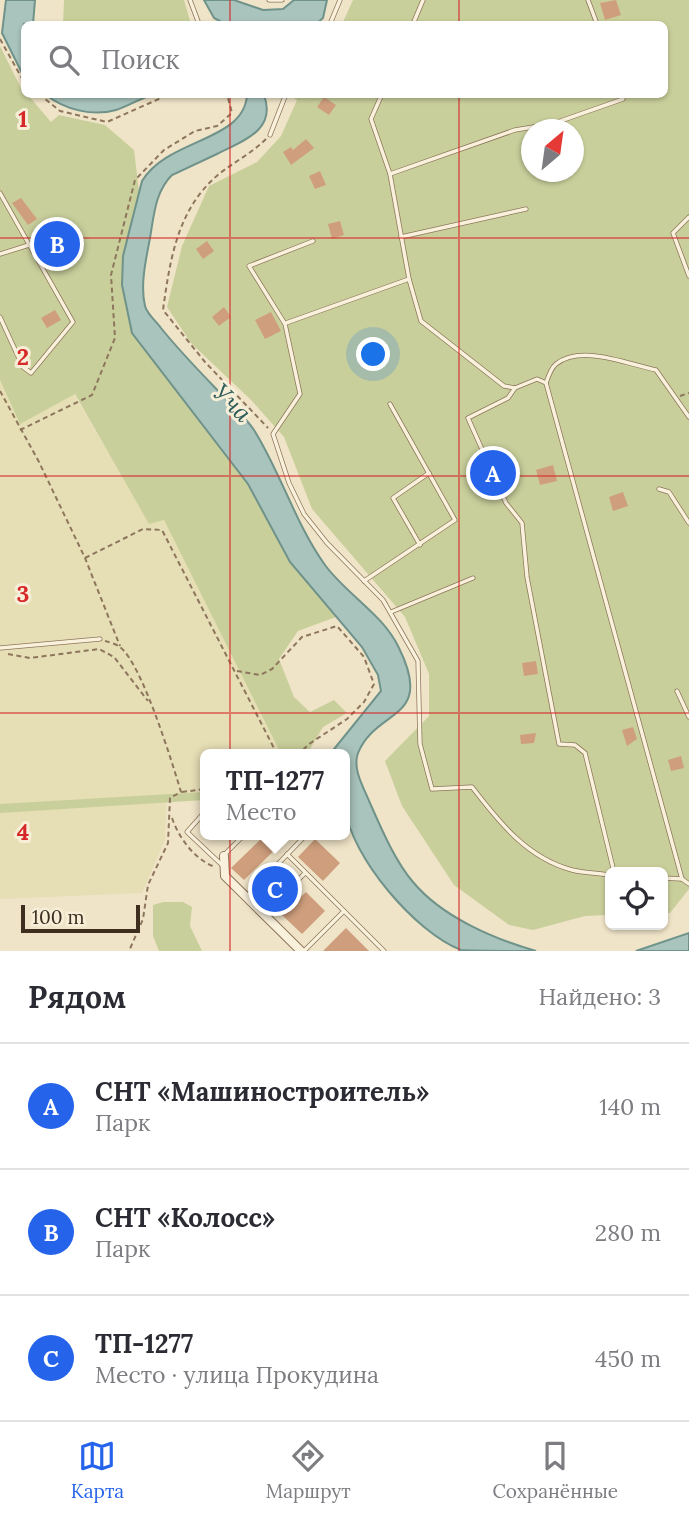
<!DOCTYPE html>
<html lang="ru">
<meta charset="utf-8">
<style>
:root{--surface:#fff;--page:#f7f7f7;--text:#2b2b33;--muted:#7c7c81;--line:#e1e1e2;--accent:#2563eb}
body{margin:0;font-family:Lora,serif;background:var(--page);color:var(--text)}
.controls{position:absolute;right:21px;bottom:21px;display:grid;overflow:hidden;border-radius:10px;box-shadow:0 2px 5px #0004}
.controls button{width:63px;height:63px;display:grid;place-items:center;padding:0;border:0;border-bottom:2px solid var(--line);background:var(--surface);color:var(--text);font:35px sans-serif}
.compass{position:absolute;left:521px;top:119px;width:63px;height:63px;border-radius:50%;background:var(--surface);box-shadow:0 2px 5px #0004;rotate:29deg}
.scale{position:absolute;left:21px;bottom:18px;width:119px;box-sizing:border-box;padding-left:7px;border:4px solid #3d2e20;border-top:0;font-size:19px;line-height:24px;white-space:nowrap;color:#3d2e20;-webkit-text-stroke:5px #f7eed8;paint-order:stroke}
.you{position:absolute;left:374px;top:355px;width:24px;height:24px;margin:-18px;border:5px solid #fff;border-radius:50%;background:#1a73e8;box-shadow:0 0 0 10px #1a73e833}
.badge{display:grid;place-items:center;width:46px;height:46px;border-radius:50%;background:var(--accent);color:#fff;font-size:23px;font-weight:700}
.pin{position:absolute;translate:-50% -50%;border:4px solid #fff;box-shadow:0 2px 7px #0006}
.popup{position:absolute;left:200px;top:749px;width:150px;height:91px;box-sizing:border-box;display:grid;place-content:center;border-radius:10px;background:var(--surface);filter:drop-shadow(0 2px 5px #0005);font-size:23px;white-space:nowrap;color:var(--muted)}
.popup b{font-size:26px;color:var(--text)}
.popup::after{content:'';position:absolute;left:50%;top:100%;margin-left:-14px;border:14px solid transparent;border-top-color:var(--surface)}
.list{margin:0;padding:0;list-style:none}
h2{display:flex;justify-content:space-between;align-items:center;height:91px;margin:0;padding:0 28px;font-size:30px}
h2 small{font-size:23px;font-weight:400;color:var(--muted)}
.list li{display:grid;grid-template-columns:46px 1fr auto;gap:21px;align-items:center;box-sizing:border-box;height:126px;padding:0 28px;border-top:2px solid var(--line)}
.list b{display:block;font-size:26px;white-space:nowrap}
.list p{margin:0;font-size:23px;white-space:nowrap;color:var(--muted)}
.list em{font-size:23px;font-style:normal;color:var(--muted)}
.icon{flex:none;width:38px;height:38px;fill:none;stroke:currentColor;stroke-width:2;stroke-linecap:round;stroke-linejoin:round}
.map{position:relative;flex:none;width:689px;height:951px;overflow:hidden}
.search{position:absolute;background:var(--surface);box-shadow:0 2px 5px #0004;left:21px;right:21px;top:21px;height:77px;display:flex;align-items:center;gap:18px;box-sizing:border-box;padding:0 24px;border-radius:10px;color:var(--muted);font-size:26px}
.sheet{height:469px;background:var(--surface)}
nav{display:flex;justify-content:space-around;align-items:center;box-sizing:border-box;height:98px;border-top:2px solid var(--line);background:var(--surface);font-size:19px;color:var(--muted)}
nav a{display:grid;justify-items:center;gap:4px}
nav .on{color:var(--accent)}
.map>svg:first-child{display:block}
.farmland{fill:#e6deb5}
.green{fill:#c9cf9b;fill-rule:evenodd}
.water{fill:#a9c4bc;stroke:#6f938a;stroke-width:2}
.building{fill:#cf9f7d}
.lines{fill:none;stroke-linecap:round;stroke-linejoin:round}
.lane-casing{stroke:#8d765c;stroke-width:5}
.street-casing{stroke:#8d765c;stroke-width:10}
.path{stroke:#8d765c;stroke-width:2;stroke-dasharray:5 3.5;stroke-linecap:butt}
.lane{stroke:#faf1dc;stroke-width:3.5}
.street{stroke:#faf1dc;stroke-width:8}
.grid{fill:none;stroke:#d62828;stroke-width:2;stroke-opacity:0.55}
.labels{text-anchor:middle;stroke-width:6;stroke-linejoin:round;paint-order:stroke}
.water-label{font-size:24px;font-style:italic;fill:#2f5d5a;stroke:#f7eed8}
.grid-label{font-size:23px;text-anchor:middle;font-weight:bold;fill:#d62828;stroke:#f7eed8;stroke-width:6;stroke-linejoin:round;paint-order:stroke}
</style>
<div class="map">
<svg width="689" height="951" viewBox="0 0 689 951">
<rect width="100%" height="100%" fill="#f0e4c8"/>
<path class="farmland" d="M0,380L20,424L74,394L149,523L164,520L281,754H205V792L167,795L165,840L142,893L0,899Z"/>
<g class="green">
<path d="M64,0H184L191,24H63Z"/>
<path d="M353,0H689V889L670,913H663V872H610V915L585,916L533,930L509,925L454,885L402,806L385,761L429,716V674L405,617L312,509L284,437L252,401L191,343L167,307L182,246L209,186L257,162L281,136L297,100L289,95L664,94V24H342ZM532,130H574V172H532Z"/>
<path d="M0,46L24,94L28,95L51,122L59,115L105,125L134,150L139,191L123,256L122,285L132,333L248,484L290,562L336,617L298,631L279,659L294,697L310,712L334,700L347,713L323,727L307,754H281L164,520L149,524L75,394L20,424L0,380Z"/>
<path d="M205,792V800L0,813V804Z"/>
<path d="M163,902H183L192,907L190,926L202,951H159L153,936V905Z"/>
</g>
<g class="water">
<path d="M6,0H35L33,24H24V77L2,33Z"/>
<path d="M204,0H234L263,10L283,9L294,0H327L323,18L316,24H225L214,18Z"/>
<path d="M46,95H153C140,98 129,106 116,110C92,117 64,109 46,95Z"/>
<path d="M247,95H264C277,130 243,141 217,154C202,161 187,168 172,175C155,192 154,215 150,238C146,259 140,285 145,306C147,314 156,321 161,328C181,353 203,375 225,398C234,408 246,418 254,430C281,473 295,523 325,565C347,595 383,614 399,648C435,721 376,708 358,753C352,769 364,788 370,803C381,828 395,861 413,882C442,917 494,939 536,951C517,951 478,951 461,950C416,933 351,857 345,808C343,791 345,772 345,754H330L381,691L378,675L362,647L290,562L248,484L132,333L122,285L123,256L142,181C168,138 244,142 247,95Z"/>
<path d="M689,933V951H636Z"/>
</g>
<g class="building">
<path d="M616,0L621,15L605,20L600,3Z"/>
<path d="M324,97L336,105L329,115L317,107Z"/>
<path d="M306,139L314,148L291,165L283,152L291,147L293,150Z"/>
<path d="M320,171L326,185L315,189L309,176Z"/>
<path d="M21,198L37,219L28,225L12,203Z"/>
<path d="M340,221L344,235L332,239L328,224Z"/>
<path d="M207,241L214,251L203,259L196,249Z"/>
<path d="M224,307L231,317L219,326L212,317Z"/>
<path d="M55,310L61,320L47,328L41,318Z"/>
<path d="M271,312L281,331L265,339L255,320Z"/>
<path d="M553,465L557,481L540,485L536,470Z"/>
<path d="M623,492L628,506L613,511L609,497Z"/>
<path d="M536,661L538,674L524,676L522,663Z"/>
<path d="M633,727L637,739L627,746L622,730Z"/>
<path d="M536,733L534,743L521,744L520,735Z"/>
<path d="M681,756L684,768L671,771L668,760Z"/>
<path d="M265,835H290L244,880L231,868Z"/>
<path d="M315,839L340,863L323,881L298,857Z"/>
<path d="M275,880L281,886L267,900L261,894Z"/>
<path d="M306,892L325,911L302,934L282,915Z"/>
<path d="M346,928L369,951H323Z"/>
</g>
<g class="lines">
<g class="lane-casing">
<g id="lane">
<path d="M190,0L199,24"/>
<path d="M269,0H282"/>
<path d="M588,0L597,24"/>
<path d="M330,24L340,0"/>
<path d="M413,24L423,0"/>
<path d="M382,94L371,119L390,174L409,279L421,321L504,386L515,388L537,379L546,383"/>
<path d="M270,135L286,94"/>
<path d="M390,174L515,130L552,124L623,99"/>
<path d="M0,193L73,322L31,373L23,367L0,317"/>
<path d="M689,217L673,233L689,276"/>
<path d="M401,237L526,209"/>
<path d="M313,241L249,266L285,324L300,394L273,434L289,483L304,514L327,543L383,600L418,661L420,744L432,789L472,787C499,822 527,858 572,870C584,873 598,873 610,875"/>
<path d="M0,254L29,245"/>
<path d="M286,323L409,279"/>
<path d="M515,388L508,398L468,418L506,503L522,523L527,577L559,744L575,745L585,753L614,872"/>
<path d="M659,489L669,492L689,523"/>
<path d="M420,545L393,498L429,473"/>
<path d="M364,581L455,520L390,404"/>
<path d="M391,612L473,578"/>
<path d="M0,648L100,639"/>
<path d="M677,691L689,717"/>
<path d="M203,814L187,832L223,866"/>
<path d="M225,854L244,835"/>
<path d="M287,854L344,911L304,951"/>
<path d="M663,878L682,879L689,884"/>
<path d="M682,879L546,383C548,377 551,368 556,364C582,344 627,364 656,370L689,417"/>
<path d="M247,896L306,835"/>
<path d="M344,911L384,951"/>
<path d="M265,913L305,873"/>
</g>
</g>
<g class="street-casing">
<path id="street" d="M224,856L225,876L301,951"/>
</g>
<g class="path">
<path d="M0,39L24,82"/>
<path d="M39,94L60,111L107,122L170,94"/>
<path d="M266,139C252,153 234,162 219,174C177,209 170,260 163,310L205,362L268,428"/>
<path d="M0,391L39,462L85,558L120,646"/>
<path d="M680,396L689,393"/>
<path d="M20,430L92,395L115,338L111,275L135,180L164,150L195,131L217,126L232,113L227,94"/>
<path d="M85,558L143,529L162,530L277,754"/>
<path d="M105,641C109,642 116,644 120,647C142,664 172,762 181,792L170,798L168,843L148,885L143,919L129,951"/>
<path d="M8,654L30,658L99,649L114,657L148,701"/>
<path d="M237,671L260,675L272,669L302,637L337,626L364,657L374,684L364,702L347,719L309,744L299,754"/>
<path d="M182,792L205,789"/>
<path d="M172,818C179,838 194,859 215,867"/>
</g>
<use href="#lane" class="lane"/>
<use href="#street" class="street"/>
</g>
<path class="grid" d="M230,0V24M459,0V24M230,94V951M459,94V951M0,238H689M0,476H689M0,713H689"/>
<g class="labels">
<g class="water-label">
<text transform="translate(232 403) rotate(44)" y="8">Уча</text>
</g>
</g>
<g class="grid-label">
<text x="23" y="127">1</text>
<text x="23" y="365">2</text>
<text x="23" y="602">3</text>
<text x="23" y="840">4</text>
</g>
</svg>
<div class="controls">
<button><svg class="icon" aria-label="locate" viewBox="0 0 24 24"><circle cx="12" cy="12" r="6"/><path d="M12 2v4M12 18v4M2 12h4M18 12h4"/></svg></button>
</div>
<svg class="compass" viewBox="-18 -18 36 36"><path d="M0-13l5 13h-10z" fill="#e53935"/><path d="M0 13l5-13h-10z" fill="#7c7c81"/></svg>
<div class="scale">100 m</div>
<div class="you"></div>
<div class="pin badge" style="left:493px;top:473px">A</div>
<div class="pin badge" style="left:57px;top:244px">B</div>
<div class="pin badge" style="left:275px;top:889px">C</div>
<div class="popup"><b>ТП-1277</b>Место</div>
<div class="search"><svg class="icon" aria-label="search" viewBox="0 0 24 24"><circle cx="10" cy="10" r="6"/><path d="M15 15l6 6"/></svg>Поиск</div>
</div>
<section class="sheet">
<h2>Рядом<small>Найдено: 3</small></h2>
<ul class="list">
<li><span class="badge">A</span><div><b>СНТ «Машиностроитель»</b><p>Парк</p></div><em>140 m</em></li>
<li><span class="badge">B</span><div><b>СНТ «Колосс»</b><p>Парк</p></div><em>280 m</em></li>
<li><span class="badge">C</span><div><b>ТП-1277</b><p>Место · улица Прокудина</p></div><em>450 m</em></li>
</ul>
</section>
<nav>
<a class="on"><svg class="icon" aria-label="map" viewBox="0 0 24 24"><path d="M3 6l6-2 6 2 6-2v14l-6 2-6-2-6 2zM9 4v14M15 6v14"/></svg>Карта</a>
<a><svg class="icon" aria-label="directions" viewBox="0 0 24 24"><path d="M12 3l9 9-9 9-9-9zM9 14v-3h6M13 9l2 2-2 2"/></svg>Маршрут</a>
<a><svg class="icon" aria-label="saved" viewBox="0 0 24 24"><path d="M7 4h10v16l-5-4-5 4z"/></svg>Сохранённые</a>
</nav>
